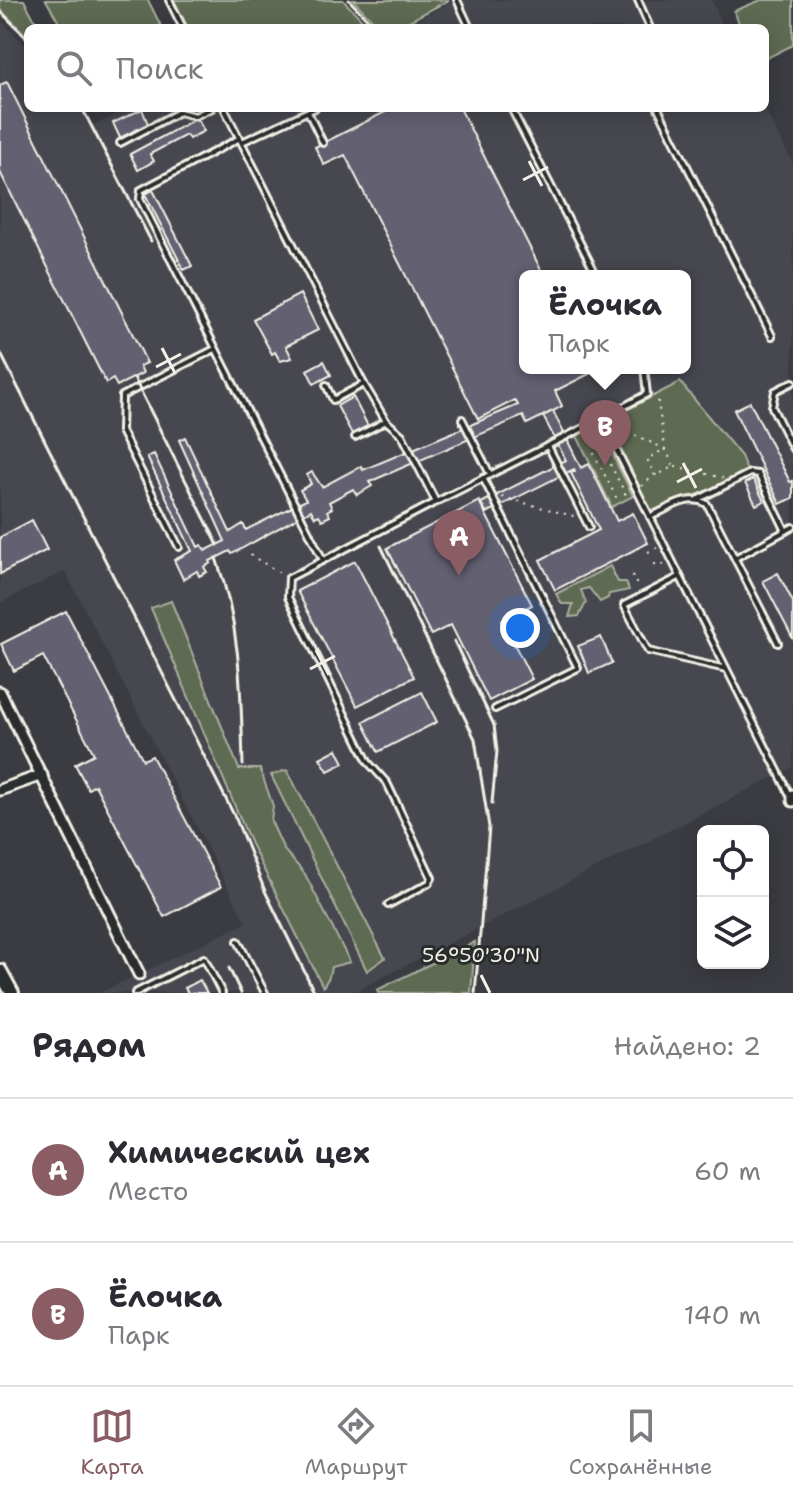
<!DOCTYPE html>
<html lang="ru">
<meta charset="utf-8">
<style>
:root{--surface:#fff;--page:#f2f2f3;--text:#2b2b33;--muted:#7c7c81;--line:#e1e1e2;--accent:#8a5d65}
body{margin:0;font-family:"Shantell Sans",sans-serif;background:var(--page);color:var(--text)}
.controls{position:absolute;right:24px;bottom:24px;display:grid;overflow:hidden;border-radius:12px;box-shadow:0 4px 20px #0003}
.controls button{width:72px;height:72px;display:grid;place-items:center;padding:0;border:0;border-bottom:2px solid var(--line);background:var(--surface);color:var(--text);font:40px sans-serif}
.you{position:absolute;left:520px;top:628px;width:28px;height:28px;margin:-20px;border:6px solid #fff;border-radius:50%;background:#1a73e8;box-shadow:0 0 0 12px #1a73e833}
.badge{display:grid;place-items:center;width:52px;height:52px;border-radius:50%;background:var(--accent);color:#fff;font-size:26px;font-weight:700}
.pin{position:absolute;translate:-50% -66px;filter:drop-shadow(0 2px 4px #0008)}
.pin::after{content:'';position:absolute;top:42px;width:28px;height:24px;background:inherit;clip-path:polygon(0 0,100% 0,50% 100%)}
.popup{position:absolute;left:519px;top:270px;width:172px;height:104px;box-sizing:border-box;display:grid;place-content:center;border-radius:12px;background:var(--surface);filter:drop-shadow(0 2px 6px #0005);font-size:26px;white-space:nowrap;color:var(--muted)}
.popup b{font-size:30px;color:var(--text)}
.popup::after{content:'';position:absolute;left:50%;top:100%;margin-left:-16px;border:16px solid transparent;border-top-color:var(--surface)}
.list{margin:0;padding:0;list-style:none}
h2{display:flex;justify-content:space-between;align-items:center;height:104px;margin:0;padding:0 32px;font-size:34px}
h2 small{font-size:26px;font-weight:400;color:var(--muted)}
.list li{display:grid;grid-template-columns:52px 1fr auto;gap:24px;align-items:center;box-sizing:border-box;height:144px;padding:0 32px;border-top:2px solid var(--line)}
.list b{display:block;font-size:30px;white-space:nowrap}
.list p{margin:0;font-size:26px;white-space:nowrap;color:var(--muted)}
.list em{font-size:26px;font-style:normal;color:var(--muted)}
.icon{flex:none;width:44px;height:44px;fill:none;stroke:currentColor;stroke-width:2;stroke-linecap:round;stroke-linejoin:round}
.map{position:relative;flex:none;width:793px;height:993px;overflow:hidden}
.search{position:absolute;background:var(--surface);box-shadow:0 4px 20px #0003;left:24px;right:24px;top:24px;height:88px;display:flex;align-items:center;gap:20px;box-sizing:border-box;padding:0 28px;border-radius:12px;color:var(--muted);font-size:30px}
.sheet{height:392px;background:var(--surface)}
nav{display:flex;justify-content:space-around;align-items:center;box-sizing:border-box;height:112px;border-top:2px solid var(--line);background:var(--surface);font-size:22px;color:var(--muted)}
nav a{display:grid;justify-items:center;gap:4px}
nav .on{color:var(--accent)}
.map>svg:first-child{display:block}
.built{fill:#474750;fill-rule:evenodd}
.green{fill:#5e6b53;stroke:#a9ae9e;stroke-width:2}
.building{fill:#646072;stroke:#f4f1e8;stroke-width:2}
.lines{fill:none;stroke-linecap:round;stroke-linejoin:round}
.lane-casing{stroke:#f4f1e8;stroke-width:10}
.street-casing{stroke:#f4f1e8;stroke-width:15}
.secondary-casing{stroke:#f4f1e8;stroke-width:18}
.path{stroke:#f4f1e8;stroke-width:2;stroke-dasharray:2 6;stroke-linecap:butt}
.lane{stroke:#2a2d2e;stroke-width:4}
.street{stroke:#2a2d2e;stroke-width:9}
.secondary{stroke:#2a2d2e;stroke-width:12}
.rail{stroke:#f4f1e8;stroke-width:3}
.ticks{fill:none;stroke:#f4f1e8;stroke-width:3}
.ticks-label{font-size:20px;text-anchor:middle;fill:#f4f1e8;stroke:#2a2d2e;stroke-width:6;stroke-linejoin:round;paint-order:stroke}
</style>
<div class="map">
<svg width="793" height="993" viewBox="0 0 793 993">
<rect width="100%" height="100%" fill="#3b3c42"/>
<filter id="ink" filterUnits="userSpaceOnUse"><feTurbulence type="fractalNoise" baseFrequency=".0125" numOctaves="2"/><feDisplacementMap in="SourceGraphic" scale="16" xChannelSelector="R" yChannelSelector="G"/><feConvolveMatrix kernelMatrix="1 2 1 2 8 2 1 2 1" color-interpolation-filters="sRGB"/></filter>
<g filter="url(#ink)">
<g class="built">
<path d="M455,0H712L724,28H401Z"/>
<path d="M0,20L28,48V108H79L90,127L130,108H764L793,164V767L352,993H99L246,923L65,571L0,603ZM525,276H685V368H525Z"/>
</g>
<g class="green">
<path d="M0,0H24L39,28H28V37L0,9Z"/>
<path d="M46,0H148L162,28H62Z"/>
<path d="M174,0H343L370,28H188Z"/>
<path d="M353,0H449L396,28H380Z"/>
<path d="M761,0H793V45L765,59V28H741L734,11Z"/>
<path d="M680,382L741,456L747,471L703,494L694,495L651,513L609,429L615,416Z"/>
<path d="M590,428L601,432L633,496L612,507L577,436Z"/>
<path d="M610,566L618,582H626L629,590L609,594L608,598L600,602L589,588L581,590L586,603L579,616L569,617L573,604H562L556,594Z"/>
<path d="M171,601L239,769H260L273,806L271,821L284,850L305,874L350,962L331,967L329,977L323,987L251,844L151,608Z"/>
<path d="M287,770L385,958L367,971L271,775Z"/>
<path d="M475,942L471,993H378L377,990Z"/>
</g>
<g class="building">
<path d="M7,82L147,363L140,366L143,373L117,386L113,379L106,383L0,172V85Z"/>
<path d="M393,108H460L544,276H525V368H591L593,372L555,391L562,406L553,411L527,424L523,416L369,482L372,486L357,495L353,489L329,502L332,508L327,511L330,516L322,520L319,515L315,517L311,510L232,554L230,551L210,561L211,563L204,567L207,572L199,576L197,571L183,579L174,560L192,551L147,457L154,454L198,547L202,545L205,551L225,541L179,440L185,437L230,532L243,524L246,530L306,500L300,490L311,484L307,475L312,472L322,487L361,466L363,470L518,405L515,400L478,419L345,155L324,165L315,147Z"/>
<path d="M142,109L148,124L120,138L113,123Z"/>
<path d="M197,118L204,131L189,139L186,135L150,154L154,161L138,170L130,154Z"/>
<path d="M153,190L192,266L184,270L145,194Z"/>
<path d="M300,294L318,330L286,346L292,358L280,361L275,352L272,354L253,319Z"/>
<path d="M324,361L331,375L314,384L307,370Z"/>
<path d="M353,397L368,426L352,434L337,406Z"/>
<path d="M750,402L790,482L793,481V498L780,504L734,410Z"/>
<path d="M553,411L581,468L589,464L617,521L633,513L648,543L555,590L540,560L599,530L571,473L575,471L574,469L486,513L481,503L566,460L543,416Z"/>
<path d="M753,479L764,501L756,505L745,483Z"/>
<path d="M479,501L532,605L502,620L532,679L489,701L451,625L431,635L387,548Z"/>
<path d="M32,520L47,550L0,574V537Z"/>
<path d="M355,561L414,677L357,706L297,591Z"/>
<path d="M778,573L793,602V639L763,581Z"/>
<path d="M66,611L143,760L152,756L221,887L164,917L95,785L88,789L75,764L94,754L43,656L14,671L1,644Z"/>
<path d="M601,637L612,663L589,673L578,646Z"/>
<path d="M422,692L437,722L378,752L363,722Z"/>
<path d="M337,749L344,763L328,771L320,758Z"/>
<path d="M200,980L207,993H188L185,988Z"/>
</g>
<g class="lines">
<g class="lane-casing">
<g id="lane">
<path d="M169,0L183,28"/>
<path d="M457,0L470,28"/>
<path d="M638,0L650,28"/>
<path d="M224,108L364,384L386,421L402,435L436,502L601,419L791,797"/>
<path d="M511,108L597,276"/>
<path d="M658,108L772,336"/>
<path d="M308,112L323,143"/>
<path d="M240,138L141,190L140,199L323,560"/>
<path d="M242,142L315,108"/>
<path d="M120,143L179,112L195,116L212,108"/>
<path d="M793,382L775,391L772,407L793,449"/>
<path d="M326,385L333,400L364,384"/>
<path d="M462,419L490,474"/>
<path d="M601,419L647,394L644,368"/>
<path d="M355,437L386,421"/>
<path d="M548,446L589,527"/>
<path d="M483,478L578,668L495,709"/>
<path d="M699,499L750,473L758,474L786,531"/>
<path d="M650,517C668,509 688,493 707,504L778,643"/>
<path d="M179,547L121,431L122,396L215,349"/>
<path d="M735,558L793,527"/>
<path d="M679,577L624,605L648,651L726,669"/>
<path d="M388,905L429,883L432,878L387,783L368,762L288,597L289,578L436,502"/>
<path d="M238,941L265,993"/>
<path d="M135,993L204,958L222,993"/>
</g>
</g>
<g class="street-casing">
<g id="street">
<path d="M0,692L139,974"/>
<path d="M0,790L42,775"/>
<path d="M793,795V801"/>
</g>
</g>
<g class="secondary-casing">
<path id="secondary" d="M0,971L12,993"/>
</g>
<g class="path">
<path d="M613,425L665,449L658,402L654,395"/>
<path d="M609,446L594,454L619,503"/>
<path d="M665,449L674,466L656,476L647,459Z"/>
<path d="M603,450L628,499"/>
<path d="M675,466L723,478"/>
<path d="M642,486L654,474"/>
<path d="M502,497L577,517"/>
<path d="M648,552L658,547"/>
<path d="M250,555L285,576"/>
<path d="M654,564L665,565"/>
<path d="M632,575L639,589"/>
</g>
<use href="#lane" class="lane"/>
<use href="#street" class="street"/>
<use href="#secondary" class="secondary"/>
<g class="rail">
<path d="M349,0L376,28"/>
<path d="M0,11L28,39"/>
<path d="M82,108L151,241"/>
<path d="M0,352L236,819L265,891L315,993"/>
<path d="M134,378L218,545"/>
<path d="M381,546L475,739L489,827L475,993"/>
<path d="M216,558C241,626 241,694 243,765"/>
<path d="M454,641L494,725L497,751L492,803"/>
<path d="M229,968L241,993"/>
</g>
</g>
</g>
<path class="ticks" d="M529,161L542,186M523,180L548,167M162,348L175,373M156,367L181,354M683,463L696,488M677,482L702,469M316,650L329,675M310,669L335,656M481,975L490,993"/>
<g class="ticks-label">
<text x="481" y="962">56°50'30"N</text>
</g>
</svg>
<div class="controls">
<button><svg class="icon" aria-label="locate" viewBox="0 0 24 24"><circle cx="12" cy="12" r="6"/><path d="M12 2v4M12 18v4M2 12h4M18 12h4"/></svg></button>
<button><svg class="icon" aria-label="layers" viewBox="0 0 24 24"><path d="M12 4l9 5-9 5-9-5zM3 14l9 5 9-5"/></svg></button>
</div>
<div class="you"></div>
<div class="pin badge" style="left:459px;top:576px">A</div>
<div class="pin badge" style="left:605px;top:466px">B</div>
<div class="popup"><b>Ёлочка</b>Парк</div>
<div class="search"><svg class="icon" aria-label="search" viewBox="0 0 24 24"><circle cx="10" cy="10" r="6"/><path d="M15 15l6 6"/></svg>Поиск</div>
</div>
<section class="sheet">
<h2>Рядом<small>Найдено: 2</small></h2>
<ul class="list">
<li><span class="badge">A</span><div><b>Химический цех</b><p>Место</p></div><em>60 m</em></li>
<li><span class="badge">B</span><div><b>Ёлочка</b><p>Парк</p></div><em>140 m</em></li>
</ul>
</section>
<nav>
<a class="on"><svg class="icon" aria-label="map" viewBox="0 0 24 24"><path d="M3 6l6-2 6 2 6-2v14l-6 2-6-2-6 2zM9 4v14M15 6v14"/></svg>Карта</a>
<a><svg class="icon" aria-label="directions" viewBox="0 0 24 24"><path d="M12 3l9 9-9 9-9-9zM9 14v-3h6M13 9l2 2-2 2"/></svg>Маршрут</a>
<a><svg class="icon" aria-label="saved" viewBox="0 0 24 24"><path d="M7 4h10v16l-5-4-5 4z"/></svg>Сохранённые</a>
</nav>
